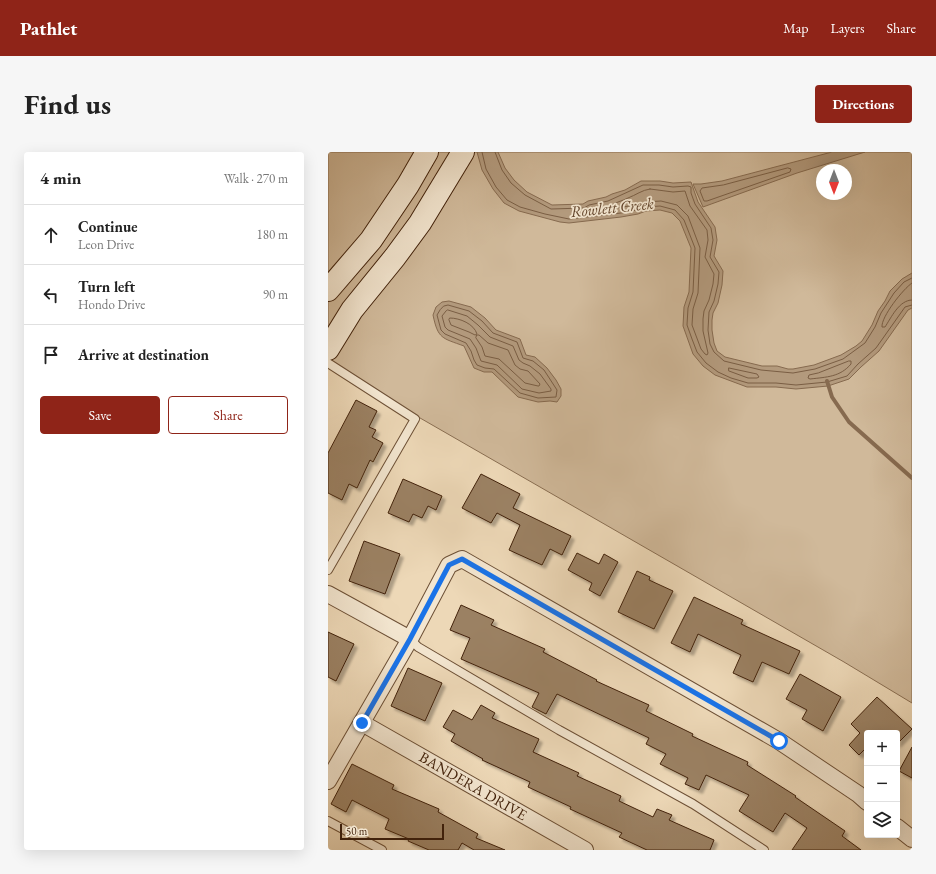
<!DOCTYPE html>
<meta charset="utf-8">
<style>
:root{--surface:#fff;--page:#f6f6f6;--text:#222;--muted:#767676;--line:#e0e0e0;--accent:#8f2418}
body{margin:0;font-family:"EB Garamond",serif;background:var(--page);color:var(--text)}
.controls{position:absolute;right:12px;bottom:12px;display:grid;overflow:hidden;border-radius:4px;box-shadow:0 4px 16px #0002}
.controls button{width:36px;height:36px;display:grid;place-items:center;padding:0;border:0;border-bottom:1px solid var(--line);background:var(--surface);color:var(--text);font:20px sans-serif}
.compass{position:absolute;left:488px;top:12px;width:36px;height:36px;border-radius:50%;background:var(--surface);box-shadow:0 4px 16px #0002;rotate:180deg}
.scale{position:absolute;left:12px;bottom:10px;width:104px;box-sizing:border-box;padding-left:4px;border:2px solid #42220b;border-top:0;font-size:11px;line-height:14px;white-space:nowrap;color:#42220b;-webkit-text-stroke:3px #f3e6d0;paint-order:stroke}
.stop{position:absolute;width:12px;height:12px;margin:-9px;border:3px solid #1a73e8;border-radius:50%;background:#fff}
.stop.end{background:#1a73e8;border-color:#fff;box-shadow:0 1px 4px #0008}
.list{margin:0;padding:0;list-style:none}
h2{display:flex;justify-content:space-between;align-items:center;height:52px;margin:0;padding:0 16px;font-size:17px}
h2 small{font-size:13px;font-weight:400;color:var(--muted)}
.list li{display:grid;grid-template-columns:26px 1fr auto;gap:12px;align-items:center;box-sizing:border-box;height:60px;padding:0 16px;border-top:1px solid var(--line)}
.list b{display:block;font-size:15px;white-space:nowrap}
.list p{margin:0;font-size:13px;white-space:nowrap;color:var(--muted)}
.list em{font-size:13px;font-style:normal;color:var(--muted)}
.actions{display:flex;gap:8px;padding:12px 16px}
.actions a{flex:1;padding:9px 0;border:1px solid var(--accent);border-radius:4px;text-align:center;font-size:14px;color:var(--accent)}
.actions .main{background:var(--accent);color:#fff}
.icon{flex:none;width:22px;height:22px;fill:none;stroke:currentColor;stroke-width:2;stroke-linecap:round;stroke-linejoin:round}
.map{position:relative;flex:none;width:584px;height:698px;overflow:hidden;border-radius:4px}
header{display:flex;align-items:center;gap:24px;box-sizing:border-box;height:56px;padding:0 20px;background:var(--accent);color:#fff}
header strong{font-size:19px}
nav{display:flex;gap:22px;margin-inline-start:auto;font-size:14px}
.intro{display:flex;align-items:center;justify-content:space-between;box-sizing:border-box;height:96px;padding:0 24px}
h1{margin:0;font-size:28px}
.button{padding:10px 18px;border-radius:4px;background:var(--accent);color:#fff;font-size:14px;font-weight:700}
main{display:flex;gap:24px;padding:0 24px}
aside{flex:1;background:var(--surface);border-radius:4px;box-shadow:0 4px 16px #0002}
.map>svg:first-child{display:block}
.green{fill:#d0b99a;stroke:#896e52;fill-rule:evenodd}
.water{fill:#b39a7d;stroke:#866a4f}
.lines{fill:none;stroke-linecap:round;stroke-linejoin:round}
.shore{stroke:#7a5e44;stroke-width:1}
.stream{stroke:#866a4f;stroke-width:4}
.building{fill:#9b8164;stroke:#42220b;filter:url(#shadow)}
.lane-casing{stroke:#6d5036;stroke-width:10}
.street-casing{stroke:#6d5036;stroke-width:18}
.secondary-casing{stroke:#42220b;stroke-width:24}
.lane{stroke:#f3e6d0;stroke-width:8}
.street{stroke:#f3e6d0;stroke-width:16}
.secondary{stroke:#f3e6d0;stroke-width:22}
.route{stroke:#1a73e8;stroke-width:5}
.labels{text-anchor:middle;stroke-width:3.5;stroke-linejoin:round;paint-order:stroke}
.street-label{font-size:15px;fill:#42220b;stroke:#f3e6d0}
.water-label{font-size:16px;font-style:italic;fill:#64462d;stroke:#f3e6d0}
</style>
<header>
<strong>Pathlet</strong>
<nav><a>Map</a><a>Layers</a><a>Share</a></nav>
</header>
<div class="intro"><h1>Find us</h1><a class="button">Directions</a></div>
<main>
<aside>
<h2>4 min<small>Walk · 270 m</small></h2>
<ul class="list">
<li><svg class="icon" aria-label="ahead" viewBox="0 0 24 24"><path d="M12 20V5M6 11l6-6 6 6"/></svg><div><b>Continue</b><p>Leon Drive</p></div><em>180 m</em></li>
<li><svg class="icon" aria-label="left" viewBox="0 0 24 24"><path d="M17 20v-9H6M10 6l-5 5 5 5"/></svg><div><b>Turn left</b><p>Hondo Drive</p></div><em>90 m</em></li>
<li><svg class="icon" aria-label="arrive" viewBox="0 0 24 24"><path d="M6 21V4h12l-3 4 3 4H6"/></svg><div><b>Arrive at destination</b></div></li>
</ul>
<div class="actions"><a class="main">Save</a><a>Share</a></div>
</aside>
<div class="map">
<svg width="584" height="698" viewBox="0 0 584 698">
<defs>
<filter id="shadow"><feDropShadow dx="3.5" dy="3.5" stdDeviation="1" flood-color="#0004"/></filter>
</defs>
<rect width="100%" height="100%" fill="#edd8b7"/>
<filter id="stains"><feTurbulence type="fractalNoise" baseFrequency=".005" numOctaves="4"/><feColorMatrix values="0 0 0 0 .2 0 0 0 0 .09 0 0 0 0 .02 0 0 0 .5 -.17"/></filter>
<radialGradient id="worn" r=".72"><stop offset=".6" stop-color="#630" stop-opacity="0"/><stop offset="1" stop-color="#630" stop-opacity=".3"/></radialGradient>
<path class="green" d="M0,0H584V551L516,510L0,213ZM494,18H518V42H494Z"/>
<g class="water">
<path d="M149,0H170L177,16L186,28L199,40L224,53L255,52L260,49L278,45L284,42L297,38L313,29H332L345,31L363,30L370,50L387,75L389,88L386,104L395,119L394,133L390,151L385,161L384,168V178L386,191L389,199L397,205L434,214H449L460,217H465L486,213L513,203L528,194L534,189L544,173L550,159L557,149L562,139L574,127L584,121V156L580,158L551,199L533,215L521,227L500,234L468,237L448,235H419L387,223L375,214L365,202L355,174L356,155L361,140L363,96L352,69L344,61L332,58L318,59L310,62L293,65L241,71L232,70L191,59L176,51L165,37L154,18Z"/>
<path d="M504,0H537L469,21L375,55L365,32H373L394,29Z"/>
<path d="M121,149L143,155L157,166L168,178L192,187L198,203L207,205L219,216L228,228L233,237V244L229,250L222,249L210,250L190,245L164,220H156L146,216L136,194C114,186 110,187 105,163L108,155L114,150Z"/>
</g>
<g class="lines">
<g class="shore">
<path d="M154,0L158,17L168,35L179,48L192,55L217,62L241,67L293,61L309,58L318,55L332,54L347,58L356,68L367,96L365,140L360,156L359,173L364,187L369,200L378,211L390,220L403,226L420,231H448L468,233L499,230L519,224L530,212L548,196L577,155L584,153"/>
<path d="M167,0L174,18L183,31L197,43L223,57L256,56L261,53L280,49L315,33H331L345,35L360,34L363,35V41L367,52L383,76L385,88L382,105L391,120L390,132L386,149L381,160L380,178L382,192L386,200L396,209L433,218L465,221L487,217L515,207L537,191L547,175L553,161L566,141L576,130L584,126"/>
<path d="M460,16L463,17L462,20L379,49H376L372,39L374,36L395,33Z"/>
<path d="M322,37L345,40L357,39L362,54L379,78L380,88L377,105L386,122L385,132L381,148L376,159L375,167V179L380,201L379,203L377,202L373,197L364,173L365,157L370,141L372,96L360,64L349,53L333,49L317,50L307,53L283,57L281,56L282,54C288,50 294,49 300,46C308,43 314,38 322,37Z"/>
<path d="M584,131C575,137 553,165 554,175H557C563,166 571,148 584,148"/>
<path d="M116,154L120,153L141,159L154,169L165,181L189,190L195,206L205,209L216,218L229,238L228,245L210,246L192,241L166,217L157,216L149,213L146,208L143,199L138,191L117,182L113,178L109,163L112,158Z"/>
<path d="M120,158L139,164L150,173L162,185L185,194L191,208L195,211L202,214L212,222L223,237V239L211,241L194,237L169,213L153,209L148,196L142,187L120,178L117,175L114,164L118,159Z"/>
<path d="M122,166C132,166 146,172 149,182L147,183L141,180L123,173L121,168Z"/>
<path d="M149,183H151L160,191L180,198L187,213L192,217L200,219L212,232L211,234H210L197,231L171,207L157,204L154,195L148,186Z"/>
<path d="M521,209H523V212C512,225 499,225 482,227L480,226L481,223L490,221Z"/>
<path d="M401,216L429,222L431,225L429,226H420L401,219Z"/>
</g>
<path class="stream" d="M499,229L504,245L521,270L584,326"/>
</g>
<g class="building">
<path d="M28,248L49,259L41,275L48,278L44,285L55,291L45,310L42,308L29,336L21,332L14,348L0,341V301Z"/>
<path d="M153,322L192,342L185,356L243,384L234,403L222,397L214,413L181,398L192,373L169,361L163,371L134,356Z"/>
<path d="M75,327L114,344L108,358L100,354L94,366L85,362L81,370L60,361Z"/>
<path d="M36,389L72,402L57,442L21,429Z"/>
<path d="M249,401L271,412L276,402L290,410L272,444L261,438L264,431L240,418Z"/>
<path d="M309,419L322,425L321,428L345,439L326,477L290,460Z"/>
<path d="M366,445L415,468L413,472L472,499L461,522L434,510L425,530L405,521L413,503L370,482L362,500L343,491Z"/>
<path d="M133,453L166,468L163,473L217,497L215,500L269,528L268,529L321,553L318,559L365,582L364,584L420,610L419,613L468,644L467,645L517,679L514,684L533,698H464L479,676L457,661L445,680L411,659L421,643L378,623L371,638L357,632L360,626L332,612L338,602L318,592L321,586L229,542L218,562L204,555L211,541L133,507L142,486L122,478Z"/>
<path d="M0,480L26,492L8,529L0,525Z"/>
<path d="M80,516L114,531L97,569L63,554Z"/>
<path d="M472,522L513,545L495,579L474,567L479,558L458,547Z"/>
<path d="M549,545L584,577L569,592V581H539V595L531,603L521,593L532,581L523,572Z"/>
<path d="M153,553L167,561L164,566L211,587L205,600L251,621L249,624L293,644L291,649L325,665L329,657L344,663L341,668L386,688L382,698H319L291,685L294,681L242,657L243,655L200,635L202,630L154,608L155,607L123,589L127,582L115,575L125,558L144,568Z"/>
<path d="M584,595V626L571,619Z"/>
<path d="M24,612L66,633L64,637L111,657L110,660L150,682L148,686L177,698H146L134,691L130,698H101L80,689L81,687L57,677L61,667L24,648L18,660L3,652Z"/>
</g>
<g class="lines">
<g class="lane-casing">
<g id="lane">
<path d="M0,211L87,267L0,418"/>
<path d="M82,487L90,495L231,578L365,652L436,698"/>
<path d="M0,669L54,698"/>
</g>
</g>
<g class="street-casing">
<g id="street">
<path d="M0,442L82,487"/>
<path d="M34,571L257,698"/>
<path d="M0,629L82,487L121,413L134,407L451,589L530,642L539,650"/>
<path d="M569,675L584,687"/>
</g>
</g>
<g class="secondary-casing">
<g id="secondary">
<path d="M0,138L43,88L80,33L99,0"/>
<path d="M0,197L24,158L67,105L92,71L135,0"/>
</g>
</g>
<use href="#lane" class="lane"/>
<use href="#street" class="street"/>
<use href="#secondary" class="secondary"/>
</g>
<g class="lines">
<path class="route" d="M34,571L82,487L121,413L134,407L451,589"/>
</g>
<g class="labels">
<g class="street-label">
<text transform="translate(145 634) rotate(30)" y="5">BANDERA DRIVE</text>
</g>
<g class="water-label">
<text transform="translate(284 55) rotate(-6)" y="6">Rowlett Creek</text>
</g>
</g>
<rect width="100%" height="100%" filter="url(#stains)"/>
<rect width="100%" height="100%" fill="url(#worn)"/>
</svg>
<div class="controls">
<button>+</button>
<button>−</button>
<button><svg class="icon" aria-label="layers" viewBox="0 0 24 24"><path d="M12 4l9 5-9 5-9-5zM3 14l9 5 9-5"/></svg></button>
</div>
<svg class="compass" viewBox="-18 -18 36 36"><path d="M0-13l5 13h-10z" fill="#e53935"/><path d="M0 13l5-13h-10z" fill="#767676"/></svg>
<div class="scale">50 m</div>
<div class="stop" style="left:451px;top:589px"></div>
<div class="stop end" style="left:34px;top:571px"></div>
</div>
</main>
